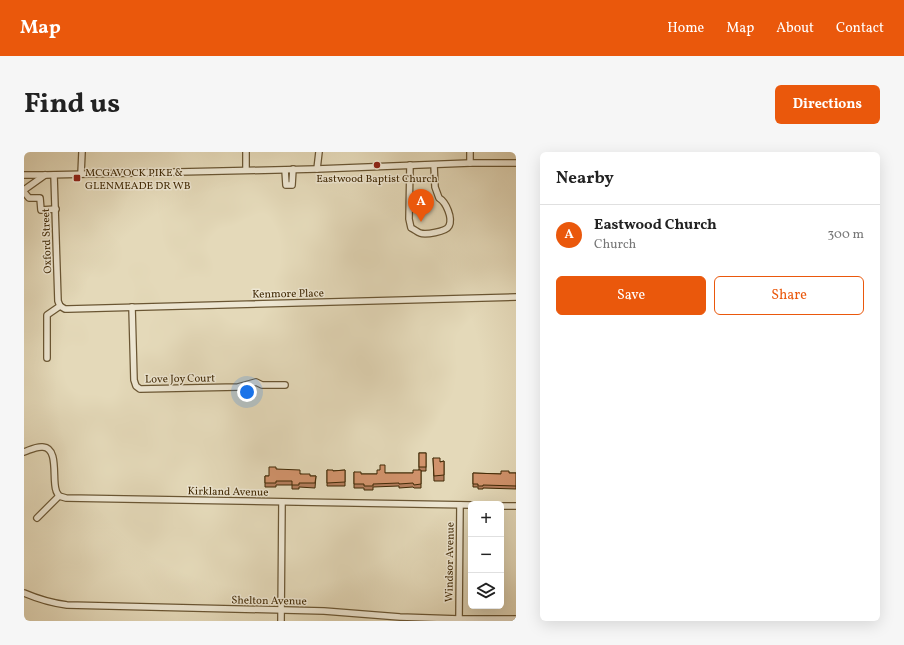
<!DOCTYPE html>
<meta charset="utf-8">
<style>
:root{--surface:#fff;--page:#f6f6f6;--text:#222;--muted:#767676;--line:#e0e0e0;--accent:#ea580c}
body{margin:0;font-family:Vollkorn,serif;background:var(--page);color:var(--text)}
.controls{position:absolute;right:12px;bottom:12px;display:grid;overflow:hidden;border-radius:6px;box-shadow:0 4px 16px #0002}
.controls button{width:36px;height:36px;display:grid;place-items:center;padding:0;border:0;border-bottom:1px solid var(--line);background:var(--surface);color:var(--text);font:20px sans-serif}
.you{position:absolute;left:223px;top:240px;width:14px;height:14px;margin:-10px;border:3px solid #fff;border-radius:50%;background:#1a73e8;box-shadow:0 0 0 6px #1a73e833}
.badge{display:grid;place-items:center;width:26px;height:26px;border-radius:50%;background:var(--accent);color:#fff;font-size:13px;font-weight:700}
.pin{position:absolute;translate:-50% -33px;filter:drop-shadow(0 1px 2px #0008)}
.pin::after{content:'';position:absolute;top:21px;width:14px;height:12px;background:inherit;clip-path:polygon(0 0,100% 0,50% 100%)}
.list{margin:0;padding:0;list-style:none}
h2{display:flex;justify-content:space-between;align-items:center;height:52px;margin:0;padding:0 16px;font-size:17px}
h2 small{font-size:13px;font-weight:400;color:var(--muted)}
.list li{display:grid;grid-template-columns:26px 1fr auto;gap:12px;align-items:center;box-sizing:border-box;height:60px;padding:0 16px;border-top:1px solid var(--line)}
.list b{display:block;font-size:15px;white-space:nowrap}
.list p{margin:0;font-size:13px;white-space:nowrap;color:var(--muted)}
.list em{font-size:13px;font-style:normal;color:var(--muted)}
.actions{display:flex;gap:8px;padding:12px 16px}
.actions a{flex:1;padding:9px 0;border:1px solid var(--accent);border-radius:6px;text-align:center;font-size:14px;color:var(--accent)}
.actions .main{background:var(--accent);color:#fff}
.icon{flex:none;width:22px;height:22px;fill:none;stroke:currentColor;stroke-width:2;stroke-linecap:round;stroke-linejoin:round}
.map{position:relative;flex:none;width:492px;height:469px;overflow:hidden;border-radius:6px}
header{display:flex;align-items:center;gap:24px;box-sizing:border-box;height:56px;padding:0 20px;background:var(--accent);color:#fff}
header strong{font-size:19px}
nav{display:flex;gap:22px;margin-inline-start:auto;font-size:14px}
.intro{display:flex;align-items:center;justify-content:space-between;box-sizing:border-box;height:96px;padding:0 24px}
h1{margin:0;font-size:28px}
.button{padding:10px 18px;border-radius:6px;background:var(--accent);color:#fff;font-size:14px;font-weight:700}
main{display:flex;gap:24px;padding:0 24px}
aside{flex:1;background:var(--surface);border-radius:6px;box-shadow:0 4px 16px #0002}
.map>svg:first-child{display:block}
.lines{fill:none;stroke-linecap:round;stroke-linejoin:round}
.minor-casing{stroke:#6a5633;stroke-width:8}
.minor{stroke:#ede6d2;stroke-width:5.5}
.wall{fill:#b47e5d;stroke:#412a06}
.building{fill:#d1936c;stroke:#412a06}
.poi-dot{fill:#8f2418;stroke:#ede6d2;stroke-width:1.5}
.labels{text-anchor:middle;stroke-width:3;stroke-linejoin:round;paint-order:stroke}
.poi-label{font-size:11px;fill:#412a06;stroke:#ede6d2;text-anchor:start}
.street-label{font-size:11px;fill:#412a06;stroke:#ede6d2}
</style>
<header>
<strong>Map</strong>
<nav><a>Home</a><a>Map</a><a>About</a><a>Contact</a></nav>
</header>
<div class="intro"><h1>Find us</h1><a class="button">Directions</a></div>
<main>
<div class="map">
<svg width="492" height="469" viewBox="0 0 492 469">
<rect width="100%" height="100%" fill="#e4d9b9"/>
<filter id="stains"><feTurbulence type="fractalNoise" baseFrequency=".005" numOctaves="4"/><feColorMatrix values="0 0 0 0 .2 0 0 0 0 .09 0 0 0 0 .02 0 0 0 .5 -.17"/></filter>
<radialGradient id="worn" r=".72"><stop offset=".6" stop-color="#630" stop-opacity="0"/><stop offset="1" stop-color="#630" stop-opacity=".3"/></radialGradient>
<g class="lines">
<g class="minor-casing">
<g id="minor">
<path d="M222,0V18"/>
<path d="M446,0V11"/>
<path d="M386,13L385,67L387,76C390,77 393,80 396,81C401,83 422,80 425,74C429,66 422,50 415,46L411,35L410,13"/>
<path d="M293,17L295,0"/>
<path d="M261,18L262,33H268L269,17"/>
<path d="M57,22L58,0"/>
<path d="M0,23H21L293,17L446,11H492"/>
<path d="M30,23L34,149L36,154"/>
<path d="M0,38L21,23"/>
<path d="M0,40L5,46H16L17,58L32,57"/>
<path d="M36,154L41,157H44L492,145"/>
<path d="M108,155L110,228L112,234L116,237L214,235L232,230L238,233H261"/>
<path d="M23,206V163L36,154"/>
<path d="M0,300C6,298 12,294 19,295C35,296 28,327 32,338C32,340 34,342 35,344L42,346L447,353"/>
<path d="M477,354H492"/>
<path d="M13,366L35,344"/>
<path d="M0,441C14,447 27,451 43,453L300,459L376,465L435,467H492"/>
<path d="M257,469L258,350"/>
<path d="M435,469L436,353"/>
</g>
</g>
<use href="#minor" class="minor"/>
</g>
<g class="wall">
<path d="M395,301H402V319H397V336H390L389,335L375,336V334L349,335V338H340V336H330V320L337,322H353L361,321H389L395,318Z"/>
<path d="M409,306L416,310L420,309V329H410Z"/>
<path d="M252,317L286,324H292L291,336L275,335V337H268V333H252V335H241V324H245Z"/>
<path d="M303,318L309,319L321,318V334H303Z"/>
<path d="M449,321L477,322L485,321H492V337L459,336V337H454V335H449Z"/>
</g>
<g class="building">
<rect x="395" y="301" width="7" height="14"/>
<path d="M409,306H416V310L420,309V323L410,324Z"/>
<path d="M356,313H361V321H389V318H397V332L390,333L389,331L375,332V331L349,332V334H340V332H330V320H337V322H353V318H356Z"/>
<path d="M245,315H252V317L276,318V322H286V324H292L291,331H275V333H268V329H252V331H241V324H245Z"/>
<path d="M303,318H309V319L321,318V330L303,331Z"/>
<path d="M477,319H485V321H492V334L459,333V334H454V332H449V321L477,322Z"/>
</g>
<g class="poi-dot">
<circle cx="353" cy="13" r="4"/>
<rect x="49" y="22" width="8" height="8" rx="2"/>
</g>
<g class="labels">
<g class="poi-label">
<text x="61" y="24">MCGAVOCK PIKE &amp;<tspan x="61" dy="13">GLENMEADE DR WB</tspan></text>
<text x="353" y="30" text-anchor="middle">Eastwood Baptist Church</text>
</g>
<g class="street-label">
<text transform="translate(22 89) rotate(-92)" y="4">Oxford Street</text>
<text transform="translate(264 141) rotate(-1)" y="4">Kenmore Place</text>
<text transform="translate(156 226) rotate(-1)" y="4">Love Joy Court</text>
<text transform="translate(204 339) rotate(1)" y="4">Kirkland Avenue</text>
<text transform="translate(425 410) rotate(-89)" y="4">Windsor Avenue</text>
<text transform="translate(245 448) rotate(1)" y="4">Shelton Avenue</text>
</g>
</g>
<rect width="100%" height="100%" filter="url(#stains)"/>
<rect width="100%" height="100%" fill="url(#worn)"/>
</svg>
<div class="controls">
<button>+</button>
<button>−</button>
<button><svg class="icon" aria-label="layers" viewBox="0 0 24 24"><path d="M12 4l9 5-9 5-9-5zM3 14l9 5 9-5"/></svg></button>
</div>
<div class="you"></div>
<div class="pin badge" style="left:397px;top:70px">A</div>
</div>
<aside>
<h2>Nearby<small></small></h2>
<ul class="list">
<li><span class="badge">A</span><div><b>Eastwood Church</b><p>Church</p></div><em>300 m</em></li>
</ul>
<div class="actions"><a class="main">Save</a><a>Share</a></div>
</aside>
</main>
